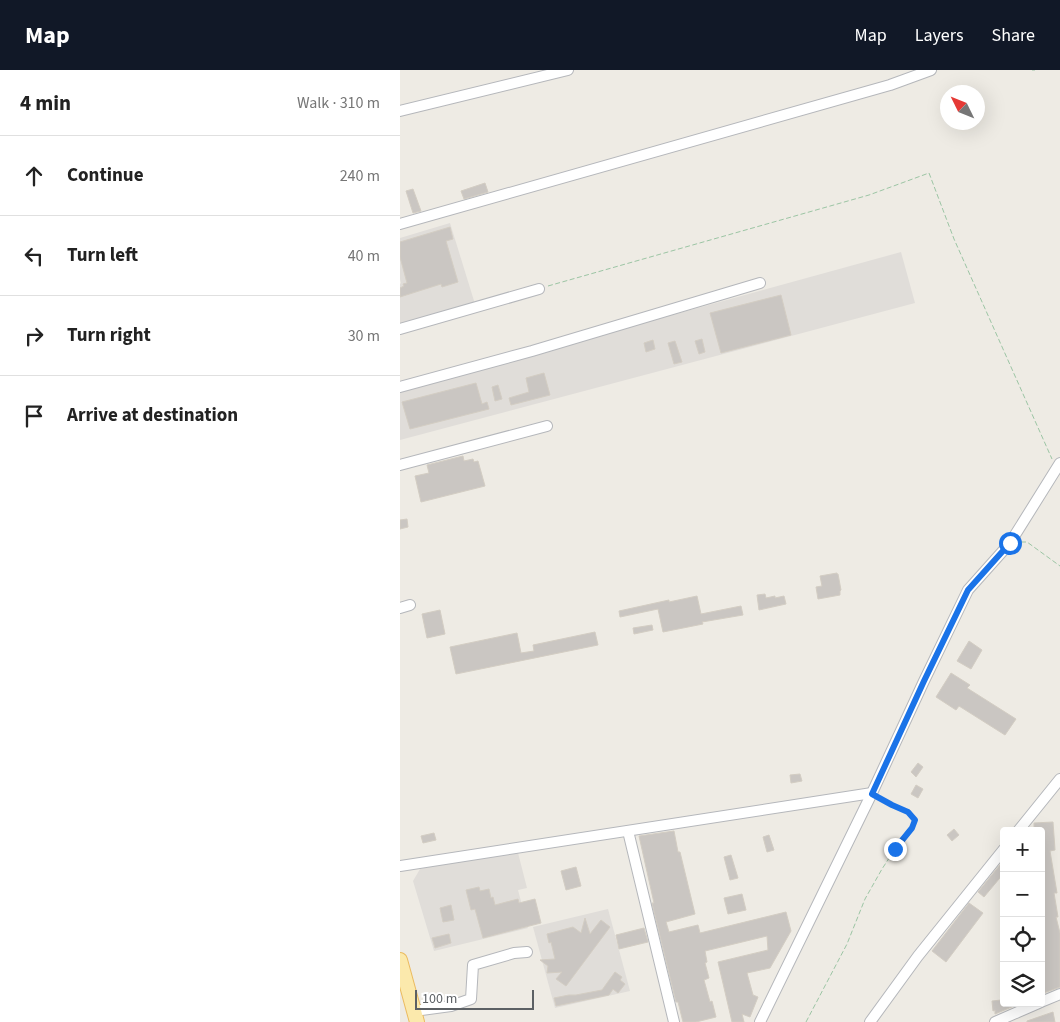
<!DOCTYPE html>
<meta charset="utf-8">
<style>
:root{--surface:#fff;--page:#f6f6f6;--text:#222;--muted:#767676;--line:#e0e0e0;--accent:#111827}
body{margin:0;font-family:"Source Sans 3",sans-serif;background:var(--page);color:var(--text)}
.controls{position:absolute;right:15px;bottom:15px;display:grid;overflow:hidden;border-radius:5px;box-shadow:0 5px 20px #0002}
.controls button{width:45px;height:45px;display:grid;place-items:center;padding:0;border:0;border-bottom:1px solid var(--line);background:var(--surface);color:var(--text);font:25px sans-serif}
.compass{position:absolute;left:540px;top:15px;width:45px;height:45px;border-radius:50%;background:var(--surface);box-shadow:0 5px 20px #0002;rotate:313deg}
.scale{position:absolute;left:15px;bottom:12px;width:119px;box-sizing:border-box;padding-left:5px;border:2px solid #5c6064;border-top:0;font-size:14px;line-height:18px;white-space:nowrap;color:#5c6064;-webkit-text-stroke:4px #fff;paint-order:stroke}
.stop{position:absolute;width:15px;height:15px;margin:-11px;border:4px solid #1a73e8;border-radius:50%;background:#fff}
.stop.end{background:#1a73e8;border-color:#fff;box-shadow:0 1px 5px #0008}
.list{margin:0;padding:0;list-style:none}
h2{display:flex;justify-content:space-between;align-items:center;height:65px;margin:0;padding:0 20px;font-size:21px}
h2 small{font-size:16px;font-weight:400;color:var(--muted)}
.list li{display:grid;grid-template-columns:32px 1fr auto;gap:15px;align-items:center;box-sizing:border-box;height:80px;padding:0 20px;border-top:1px solid var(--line)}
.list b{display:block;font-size:19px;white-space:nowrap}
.list em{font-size:16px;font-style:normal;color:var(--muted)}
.icon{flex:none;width:28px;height:28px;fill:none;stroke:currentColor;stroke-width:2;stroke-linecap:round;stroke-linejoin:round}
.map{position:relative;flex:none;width:660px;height:952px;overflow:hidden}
header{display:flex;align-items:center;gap:30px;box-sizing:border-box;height:70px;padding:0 25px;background:var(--accent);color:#fff}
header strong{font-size:24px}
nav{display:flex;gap:28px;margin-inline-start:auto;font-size:18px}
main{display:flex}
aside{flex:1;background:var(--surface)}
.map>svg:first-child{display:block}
.industrial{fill:#e0ddd9}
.building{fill:#cac6c2;stroke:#d3cdc3}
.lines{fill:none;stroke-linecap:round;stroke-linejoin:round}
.minor-casing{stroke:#b5b7bb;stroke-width:12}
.major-casing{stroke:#ebbb60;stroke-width:16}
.path{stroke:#9cc5a4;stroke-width:1;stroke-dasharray:5 2.5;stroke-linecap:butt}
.minor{stroke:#fff;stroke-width:10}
.major{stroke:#fbe9ac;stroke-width:14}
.route{stroke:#1a73e8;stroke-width:6}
</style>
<header>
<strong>Map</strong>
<nav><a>Map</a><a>Layers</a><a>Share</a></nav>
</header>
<main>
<aside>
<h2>4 min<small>Walk · 310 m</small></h2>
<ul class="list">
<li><svg class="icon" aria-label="ahead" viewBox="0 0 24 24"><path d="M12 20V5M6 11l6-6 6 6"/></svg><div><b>Continue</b></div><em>240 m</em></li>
<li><svg class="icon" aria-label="left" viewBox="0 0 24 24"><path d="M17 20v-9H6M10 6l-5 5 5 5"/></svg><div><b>Turn left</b></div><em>40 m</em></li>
<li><svg class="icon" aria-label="right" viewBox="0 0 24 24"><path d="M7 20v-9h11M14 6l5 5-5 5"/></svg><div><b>Turn right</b></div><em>30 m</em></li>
<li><svg class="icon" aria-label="arrive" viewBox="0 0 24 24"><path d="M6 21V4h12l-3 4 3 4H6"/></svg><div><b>Arrive at destination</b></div></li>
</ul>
</aside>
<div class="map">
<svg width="660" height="952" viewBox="0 0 660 952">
<rect width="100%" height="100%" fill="#eeebe4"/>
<g class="industrial">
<path d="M50,153L75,234L0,257V214L1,213L0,209V168Z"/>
<path d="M501,182L515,233L0,370V320Z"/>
<path d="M117,779L127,818L118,820L128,858L34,881L13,811L20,799Z"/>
<path d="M208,839L230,921L155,938L133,857Z"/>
</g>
<g class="building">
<path d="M85,113L88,122L64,129L61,121Z"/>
<path d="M13,119L21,141L13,143L6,121Z"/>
<path d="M50,157L53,169L46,171L58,212L42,217L41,214L0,227V218L4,216L3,214L7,213L0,187V172Z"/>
<path d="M381,225L391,265L321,283L310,243Z"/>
<path d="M302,269L305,282L299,284L295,271Z"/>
<path d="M253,270L255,279L246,282L244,273Z"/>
<path d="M275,271L282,292L274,294L268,273Z"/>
<path d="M144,303L150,325L111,335L109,328L129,322L126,308Z"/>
<path d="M76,313L82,334L87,332L89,339L10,359L2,332Z"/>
<path d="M98,315L102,329L95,331L92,317Z"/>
<path d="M63,386L64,391L73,389L74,392L78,391L85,416L21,432L15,406L29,403L27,395Z"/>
<path d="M7,449L8,457L0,459V450Z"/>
<path d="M437,503V504H438L441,520L440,521V525L418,529L416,517L422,516L420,506Z"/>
<path d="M365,524L366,528L375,526V528L384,526L386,534L359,540L357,525Z"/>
<path d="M297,526L301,544L341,536L343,545L302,552L303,554L263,562L258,539L220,547L219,541L269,530V532Z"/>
<path d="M40,540L45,564L27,568L22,544Z"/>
<path d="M252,555L253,560L234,564L233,558Z"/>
<path d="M195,562L198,575L56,604L50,577L117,563L121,583L134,581L133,575Z"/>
<path d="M569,571L582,580L571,599L557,591Z"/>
<path d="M551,603L570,615L567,618L616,649L605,665L559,636L556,640L536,627Z"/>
<path d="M518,693L523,697L516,707L511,702Z"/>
<path d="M400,704L402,711L391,713L390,705Z"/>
<path d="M516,715L523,719L518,728L511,724Z"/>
<path d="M653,752L655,780L650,781L657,823H654L658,847H656L660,863V917L641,924V761H634V753Z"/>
<path d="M554,759L559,765L552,771L547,765Z"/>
<path d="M274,761L278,782H280L295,844L266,852L269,862L298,855L300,863L386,842L391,861L370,898L347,903L353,925L358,927L350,947L342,944L344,952H332L318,892L368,880L367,866L305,881L307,892L305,893L309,908L304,910L310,932L312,931L316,947L296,952H283L278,932H276L252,833H254L239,766Z"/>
<path d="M34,763L36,770L23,773L21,766Z"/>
<path d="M369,765L374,780L367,782L363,767Z"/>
<path d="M331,785L338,808L330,810L324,787Z"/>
<path d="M604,790V803L584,827L578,822Z"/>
<path d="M176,797L181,816L166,820L161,801Z"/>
<path d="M79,817L80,821L89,819L91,828L93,827L95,835L118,829L119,833L135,829L141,853L83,868L75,839L71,840L66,820Z"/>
<path d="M342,824L346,840L328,844L324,828Z"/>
<path d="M569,833L583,843L546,892L532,881Z"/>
<path d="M51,835L54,850L43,852L40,838Z"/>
<path d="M185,848L190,864L201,850L210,857L166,916L156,909L162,902L147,903L148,896L140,890L155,889L151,872L149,873L147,864L173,857L181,863Z"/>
<path d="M244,858L248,872L219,879L216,865Z"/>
<path d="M49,864L51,873L35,878L32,868Z"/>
<path d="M215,902L222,907L220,910L225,914L218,923L213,919L209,925L156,936L154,928L169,925H176L202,920Z"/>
<path d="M601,930L602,933H621L595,944V940L593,941L592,931Z"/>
<path d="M653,942L655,952H627V951Z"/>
</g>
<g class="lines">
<g class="minor-casing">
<g id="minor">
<path d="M0,41L168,0"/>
<path d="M0,154L490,15L531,0"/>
<path d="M0,259L139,219"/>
<path d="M0,317L132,281L360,213"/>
<path d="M0,395L147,356"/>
<path d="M0,538L10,535"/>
<path d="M228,761L274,952"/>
<path d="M618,761L660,709"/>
<path d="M0,796L472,723"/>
<path d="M641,932L660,924"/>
<path d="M14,941L51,936L71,929L73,895L114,883L127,882"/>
<path d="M360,952L472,723L524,611L568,520L610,473L660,393"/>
<path d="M470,952L518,886L604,779"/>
<path d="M595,952L639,933"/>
</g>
</g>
<g class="major-casing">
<path id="major" d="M0,890L17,952"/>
</g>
<g class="path">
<path d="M632,0H635"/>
<path d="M148,216L469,125L529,103L554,169L652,389"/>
<path d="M621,472H627L660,496"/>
<path d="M406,952L447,874L465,829L482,799L495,779L512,758L515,750C505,740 491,735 479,728"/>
</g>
<use href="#minor" class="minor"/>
<use href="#major" class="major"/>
</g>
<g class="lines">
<path class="route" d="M495,779L512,758L515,750L508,742L492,735L472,724L524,611L568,520L610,473"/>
</g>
</svg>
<div class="controls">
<button>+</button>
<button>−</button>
<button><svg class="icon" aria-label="locate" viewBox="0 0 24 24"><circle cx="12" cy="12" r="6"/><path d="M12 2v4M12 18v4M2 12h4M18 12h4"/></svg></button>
<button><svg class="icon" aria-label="layers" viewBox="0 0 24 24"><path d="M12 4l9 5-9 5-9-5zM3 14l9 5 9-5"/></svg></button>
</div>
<svg class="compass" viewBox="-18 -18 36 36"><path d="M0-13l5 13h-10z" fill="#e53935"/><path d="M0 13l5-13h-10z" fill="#767676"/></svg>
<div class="scale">100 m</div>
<div class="stop" style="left:610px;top:473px"></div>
<div class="stop end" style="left:495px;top:779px"></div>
</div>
</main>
